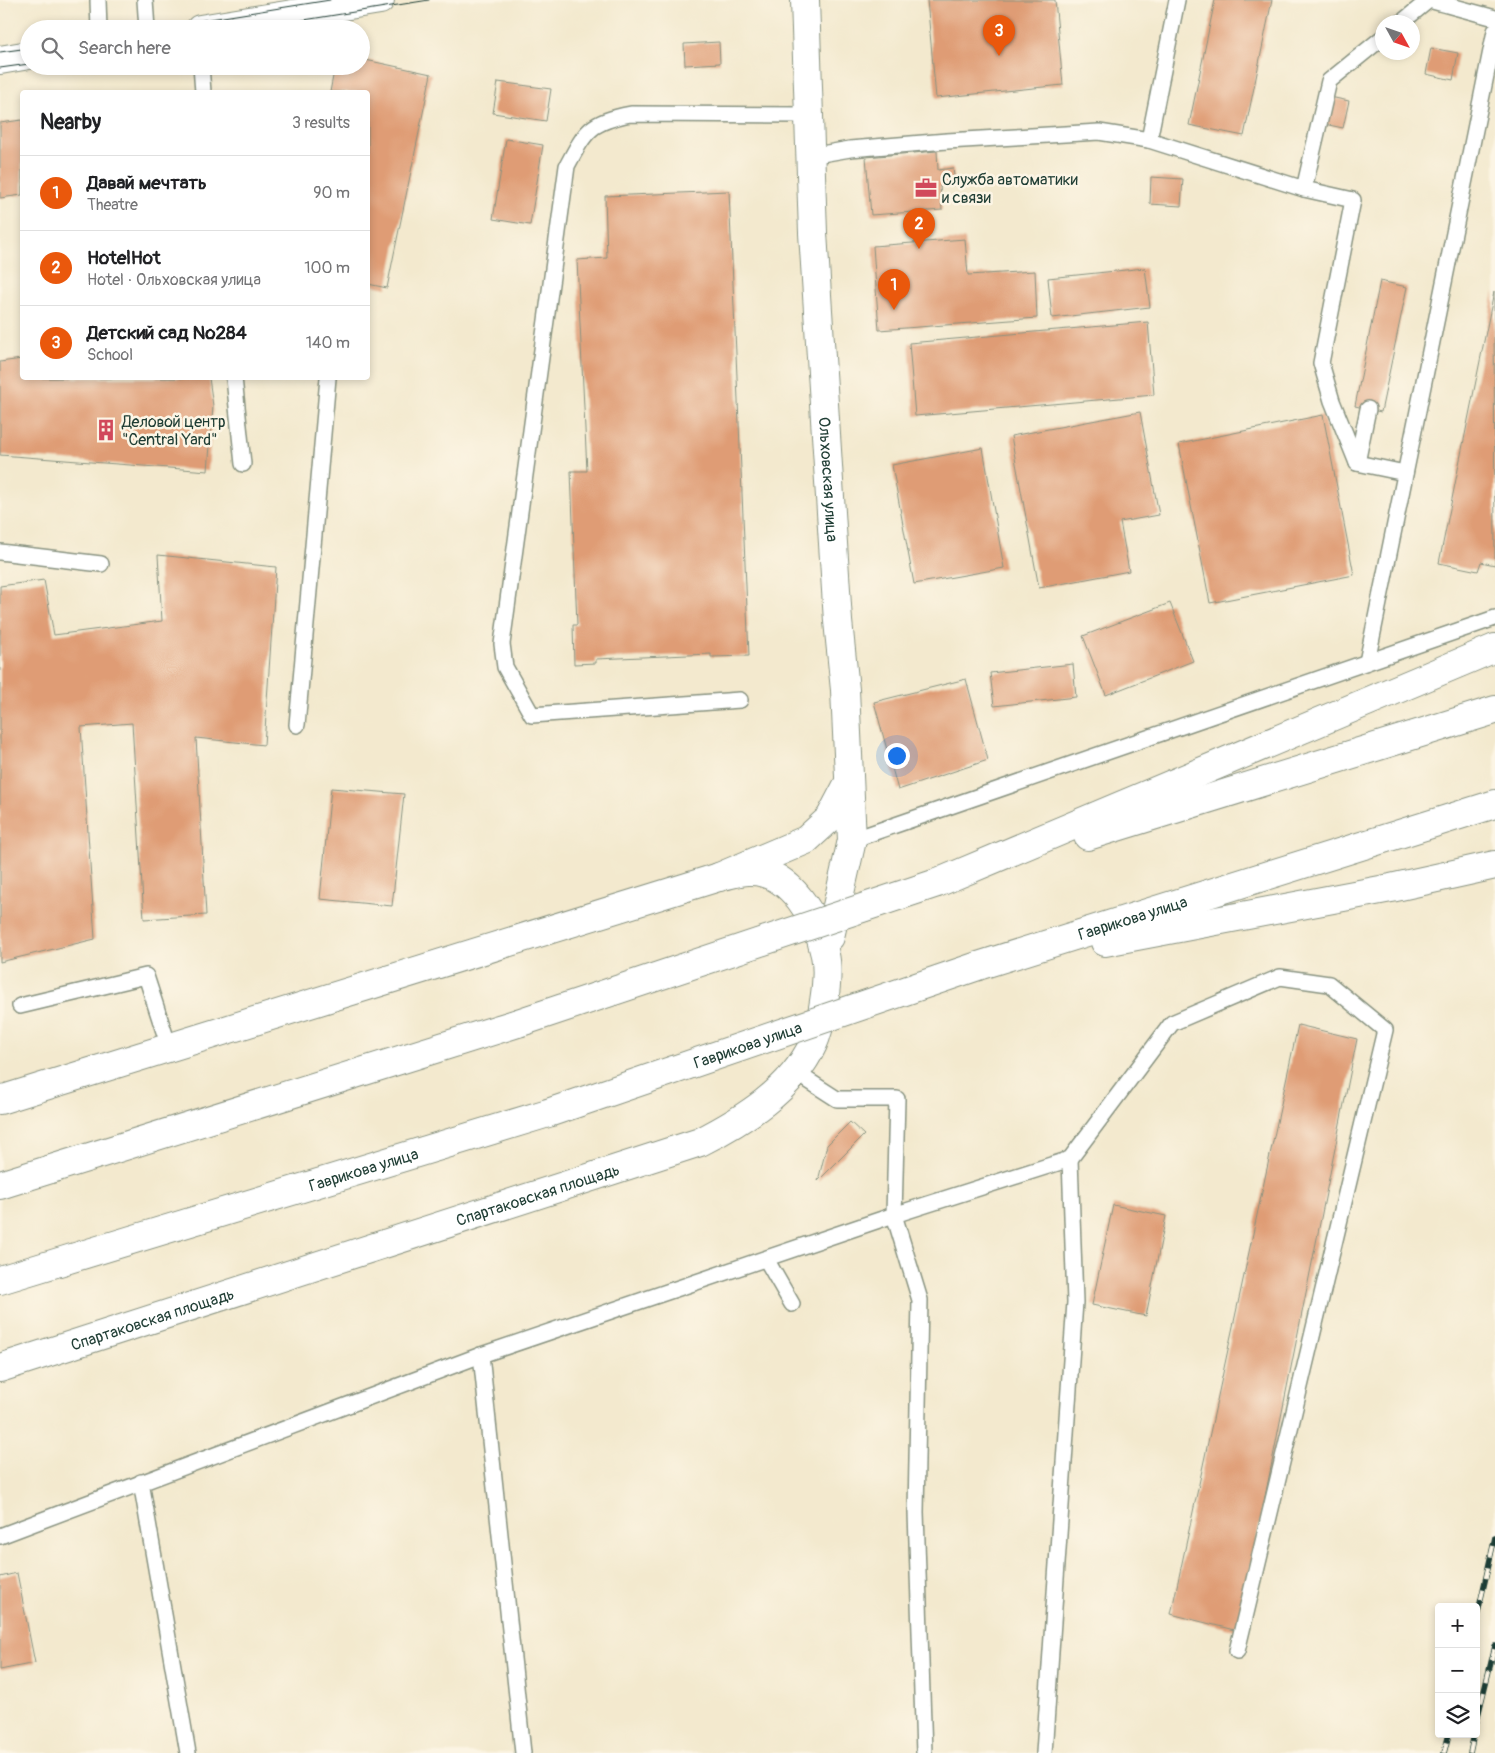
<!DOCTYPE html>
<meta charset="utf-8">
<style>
:root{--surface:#fff;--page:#f2f2f2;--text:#202124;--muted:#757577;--line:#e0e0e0;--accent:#ea580c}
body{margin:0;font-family:Pangolin,sans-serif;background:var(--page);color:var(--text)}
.controls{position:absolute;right:15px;bottom:15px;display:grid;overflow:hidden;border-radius:5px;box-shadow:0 2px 8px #0003}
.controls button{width:45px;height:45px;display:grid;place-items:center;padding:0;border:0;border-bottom:1px solid var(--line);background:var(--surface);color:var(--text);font:25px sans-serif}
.compass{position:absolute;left:1375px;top:15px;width:45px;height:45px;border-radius:50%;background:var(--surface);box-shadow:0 2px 8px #0003;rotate:130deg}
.you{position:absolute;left:896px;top:755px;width:18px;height:18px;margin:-12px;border:4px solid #fff;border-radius:50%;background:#1a73e8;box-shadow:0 0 0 8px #1a73e833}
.badge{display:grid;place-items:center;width:32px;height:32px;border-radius:50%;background:var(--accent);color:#fff;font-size:16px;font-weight:700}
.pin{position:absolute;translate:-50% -41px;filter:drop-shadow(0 1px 2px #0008)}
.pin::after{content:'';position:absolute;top:26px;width:18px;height:15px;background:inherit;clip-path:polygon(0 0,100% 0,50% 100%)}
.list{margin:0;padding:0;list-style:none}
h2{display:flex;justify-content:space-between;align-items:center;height:65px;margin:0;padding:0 20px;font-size:21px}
h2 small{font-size:16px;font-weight:400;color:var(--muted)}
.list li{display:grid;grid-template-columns:32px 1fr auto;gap:15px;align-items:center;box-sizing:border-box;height:75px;padding:0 20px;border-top:1px solid var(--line)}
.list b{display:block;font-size:19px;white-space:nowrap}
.list p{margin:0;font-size:16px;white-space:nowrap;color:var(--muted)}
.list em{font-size:16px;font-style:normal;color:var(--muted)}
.icon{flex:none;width:28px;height:28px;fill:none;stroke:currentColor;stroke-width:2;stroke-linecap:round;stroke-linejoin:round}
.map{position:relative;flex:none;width:1495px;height:1753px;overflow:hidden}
.search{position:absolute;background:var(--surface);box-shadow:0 2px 8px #0003;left:20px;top:20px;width:350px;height:55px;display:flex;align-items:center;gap:12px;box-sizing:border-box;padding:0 18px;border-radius:28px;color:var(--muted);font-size:19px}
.panel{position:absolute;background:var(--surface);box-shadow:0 2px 8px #0003;left:20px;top:90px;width:350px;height:290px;border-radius:5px}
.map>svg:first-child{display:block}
.building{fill:#df9c74}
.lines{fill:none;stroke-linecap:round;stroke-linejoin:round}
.service-casing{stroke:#899381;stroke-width:18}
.minor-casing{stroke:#899381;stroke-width:30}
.tertiary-casing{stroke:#899381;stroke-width:30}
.primary-casing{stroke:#899381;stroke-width:30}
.service{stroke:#fff;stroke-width:15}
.minor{stroke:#fff;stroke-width:28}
.tertiary{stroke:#fff;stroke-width:28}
.primary{stroke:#fff;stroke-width:28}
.tram{stroke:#1f3d34;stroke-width:1}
.rail-casing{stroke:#1f3d34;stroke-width:5.5}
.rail{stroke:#fcf5e5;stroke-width:4;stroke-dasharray:11;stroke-linecap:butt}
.primary-bridge-casing{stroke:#899381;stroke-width:30;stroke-linecap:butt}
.primary-bridge{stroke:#fff;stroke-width:28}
.labels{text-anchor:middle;stroke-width:5;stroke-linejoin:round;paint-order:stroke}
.poi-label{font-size:16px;fill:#1f3d34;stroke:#fcf5e5;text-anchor:start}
.street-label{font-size:16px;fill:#1f3d34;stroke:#fcf5e5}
</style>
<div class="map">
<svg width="1495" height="1753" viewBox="0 0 1495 1753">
<rect width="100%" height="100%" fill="#fcf5e5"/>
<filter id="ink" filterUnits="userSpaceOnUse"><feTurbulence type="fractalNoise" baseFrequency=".02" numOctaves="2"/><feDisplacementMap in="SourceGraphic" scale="10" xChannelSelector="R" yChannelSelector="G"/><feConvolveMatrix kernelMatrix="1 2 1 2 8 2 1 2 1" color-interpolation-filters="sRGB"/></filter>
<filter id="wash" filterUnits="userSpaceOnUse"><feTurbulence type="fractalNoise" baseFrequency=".0096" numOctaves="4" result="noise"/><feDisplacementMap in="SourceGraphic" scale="20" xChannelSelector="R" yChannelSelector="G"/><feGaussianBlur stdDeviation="1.12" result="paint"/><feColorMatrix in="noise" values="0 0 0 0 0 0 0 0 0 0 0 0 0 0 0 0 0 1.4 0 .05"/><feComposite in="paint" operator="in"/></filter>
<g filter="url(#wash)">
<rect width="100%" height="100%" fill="#f3e9ce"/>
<g id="blocks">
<g class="building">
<path d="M927,0H1055L1063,85L936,98Z"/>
<path d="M1215,0H1272L1244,136L1189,125Z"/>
<path d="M719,42L720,63L685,65L684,44Z"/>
<path d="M1431,48L1458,53L1453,80L1426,74Z"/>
<path d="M361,59L431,74L387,288L368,284V92H330L335,66H361Z"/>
<path d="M498,82L551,89L546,121L493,113Z"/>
<path d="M1330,97L1349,101L1343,128L1324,124Z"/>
<path d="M22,120V195L0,198V123Z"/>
<path d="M506,139L543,145L530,225L493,219Z"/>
<path d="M937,151L938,170L953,168L955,185L940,186L942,210L871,215L866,157Z"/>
<path d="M1151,177L1183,179L1181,206L1150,204Z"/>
<path d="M729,191L749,656L711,657V654L596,659V663L574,664L573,625H577L571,471H587L577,260L607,258L605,196Z"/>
<path d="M965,239L968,275L1035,271L1037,318L879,330L873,246Z"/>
<path d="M1145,268L1150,307L1052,318L1048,278Z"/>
<path d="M1380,281L1407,287L1381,412L1355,406Z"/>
<path d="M1494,292L1495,565L1481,562L1478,571L1439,563Z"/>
<path d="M1148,322L1154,395L915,416L909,343Z"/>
<path d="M22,359V378H209L213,406L208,471L0,455V362Z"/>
<path d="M1140,412L1159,515L1120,522L1129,571L1039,588L1011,436Z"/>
<path d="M1323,415L1354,575L1210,603L1179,444Z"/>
<path d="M983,448L1004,568L914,584L892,465Z"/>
<path d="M158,555L276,567L264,745L196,738L206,915L144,919L132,723L81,727L95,939L0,962V586L44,580L54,635L162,621Z"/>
<path d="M1170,603L1193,661L1106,695L1083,636Z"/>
<path d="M1073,664L1076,697L994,706L990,673Z"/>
<path d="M966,679L988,760L898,790L874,702Z"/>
<path d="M331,788L404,794L392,906L320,899Z"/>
<path d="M1298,1025L1357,1039L1238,1631L1171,1614Z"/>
<path d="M850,1122L864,1135L818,1181L827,1145Z"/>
<path d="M1113,1205L1166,1216L1146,1316L1092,1305Z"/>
<path d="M17,1573L35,1663L0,1670V1577Z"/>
</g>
</g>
</g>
<g filter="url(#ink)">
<use href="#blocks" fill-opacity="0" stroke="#899381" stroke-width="1"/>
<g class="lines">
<g class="service-casing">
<g id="service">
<path d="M98,0L99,29"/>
<path d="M145,0L147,29"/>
<path d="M1402,22L1429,0L1495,18"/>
<path d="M201,66L203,92"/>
<path d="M1149,140L1304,189L1353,200L1321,363L1332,401L1357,463L1405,473"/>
<path d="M810,156L850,149L947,141L1099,132L1149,140L1177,0"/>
<path d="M1304,189L1329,81L1382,38"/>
<path d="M234,378L243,464"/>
<path d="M1357,463L1368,409"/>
<path d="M0,552L101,564"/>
<path d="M1367,662L1495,31"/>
<path d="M740,700L532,715L505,667L502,644L567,166C586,130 590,122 631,114L808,115"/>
<path d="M297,725L328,378"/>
<path d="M852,840L1495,618"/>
<path d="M20,1006L146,976L169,1047"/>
<path d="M766,1259L792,1304"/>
<path d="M481,1355L523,1753"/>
<path d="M141,1482L188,1753"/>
<path d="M0,1536L481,1355L894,1215L897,1099H837L795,1072"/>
<path d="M924,1753L916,1512L920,1300L894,1215L1070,1159L1172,1023L1280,977L1329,984L1385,1030L1237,1651"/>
<path d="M1044,1753L1075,1302L1070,1159"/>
</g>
</g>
<g class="minor-casing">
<g id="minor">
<path d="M200,29L380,0"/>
<path d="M0,60L29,55"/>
</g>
</g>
<g class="tertiary-casing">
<g id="tertiary">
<path id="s1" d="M805,0L813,233L838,621L845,690L852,840L830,937"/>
<path d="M0,1100L719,877L806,840L830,818L849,782"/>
<path id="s2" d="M0,1368L700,1142C743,1120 792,1090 813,1044C822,1024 830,976 825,955C818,919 790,870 749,871C739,871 729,875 719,877"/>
</g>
</g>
<g class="primary-casing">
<g id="primary">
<path d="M1088,836L1495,710"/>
<path d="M937,883L1495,648"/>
<path d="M1105,942L1391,888L1495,865"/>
<path id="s3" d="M978,966L1495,804"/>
<path d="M0,1185L518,1023"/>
<path id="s4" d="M0,1280L548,1113"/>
</g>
</g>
<use href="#service" class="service"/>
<use href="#minor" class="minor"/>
<use href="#tertiary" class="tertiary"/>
<use href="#primary" class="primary"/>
<g class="tram">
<path d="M148,29L330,0"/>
<path d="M248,29L429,0"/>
<path d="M0,52L29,48"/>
<path d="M0,68L29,64"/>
</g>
<g class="rail-casing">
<g id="rail">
<path d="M1476,1621L1495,1537"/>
<path d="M1476,1724L1495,1646"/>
<path d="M1444,1753L1449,1734"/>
<path d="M1470,1753L1474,1734"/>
</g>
</g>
<use href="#rail" class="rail"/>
<g class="primary-bridge-casing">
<g id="primary-bridge">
<path d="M518,1023L937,883"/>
<path id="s5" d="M548,1113L978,966"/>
</g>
</g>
<use href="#primary-bridge" class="primary-bridge"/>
</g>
</g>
<defs>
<g id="office-bare" transform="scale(1.725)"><path d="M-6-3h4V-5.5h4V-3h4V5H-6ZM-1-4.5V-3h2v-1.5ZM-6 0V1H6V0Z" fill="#d1495b" stroke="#fcf5e5" stroke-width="2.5" paint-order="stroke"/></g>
<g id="building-bare" transform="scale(1.725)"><path d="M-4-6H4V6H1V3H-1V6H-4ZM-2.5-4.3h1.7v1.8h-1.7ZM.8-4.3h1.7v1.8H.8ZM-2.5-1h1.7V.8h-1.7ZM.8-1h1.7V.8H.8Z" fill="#d1495b" stroke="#fcf5e5" stroke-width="2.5" paint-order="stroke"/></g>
</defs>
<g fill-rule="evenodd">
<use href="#office-bare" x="926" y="188"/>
<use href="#building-bare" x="106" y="430"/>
</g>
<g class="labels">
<g class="poi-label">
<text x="942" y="185">Служба автоматики<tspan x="942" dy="18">и связи</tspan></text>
<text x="122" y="427">Деловой центр<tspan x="122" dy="18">"Central Yard"</tspan></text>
</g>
<g class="street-label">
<text dy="6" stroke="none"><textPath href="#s1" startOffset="480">Ольховская улица</textPath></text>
<text dy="6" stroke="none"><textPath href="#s3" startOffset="162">Гаврикова улица</textPath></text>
<text dy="6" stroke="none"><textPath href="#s5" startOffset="211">Гаврикова улица</textPath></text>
<text dy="6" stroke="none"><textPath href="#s4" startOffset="380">Гаврикова улица</textPath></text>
<text dy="6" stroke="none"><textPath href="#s2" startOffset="565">Спартаковская площадь</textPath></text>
<text dy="6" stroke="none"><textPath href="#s2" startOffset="160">Спартаковская площадь</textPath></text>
</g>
</g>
</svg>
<div class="controls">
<button>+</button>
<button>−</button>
<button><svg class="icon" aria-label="layers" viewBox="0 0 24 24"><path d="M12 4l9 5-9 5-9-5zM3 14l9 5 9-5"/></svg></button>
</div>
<svg class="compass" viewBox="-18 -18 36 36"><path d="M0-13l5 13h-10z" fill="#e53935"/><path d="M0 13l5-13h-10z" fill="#757577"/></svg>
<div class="you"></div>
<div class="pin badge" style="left:894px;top:310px">1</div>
<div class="pin badge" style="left:919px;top:249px">2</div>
<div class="pin badge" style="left:999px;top:56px">3</div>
<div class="search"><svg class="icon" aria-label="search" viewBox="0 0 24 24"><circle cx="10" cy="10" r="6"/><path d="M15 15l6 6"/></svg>Search here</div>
<section class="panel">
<h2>Nearby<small>3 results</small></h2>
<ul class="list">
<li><span class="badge">1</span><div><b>Давай мечтать</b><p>Theatre</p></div><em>90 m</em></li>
<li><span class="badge">2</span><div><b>HotelHot</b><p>Hotel · Ольховская улица</p></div><em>100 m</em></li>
<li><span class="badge">3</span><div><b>Детский сад №284</b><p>School</p></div><em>140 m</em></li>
</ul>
</section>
</div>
